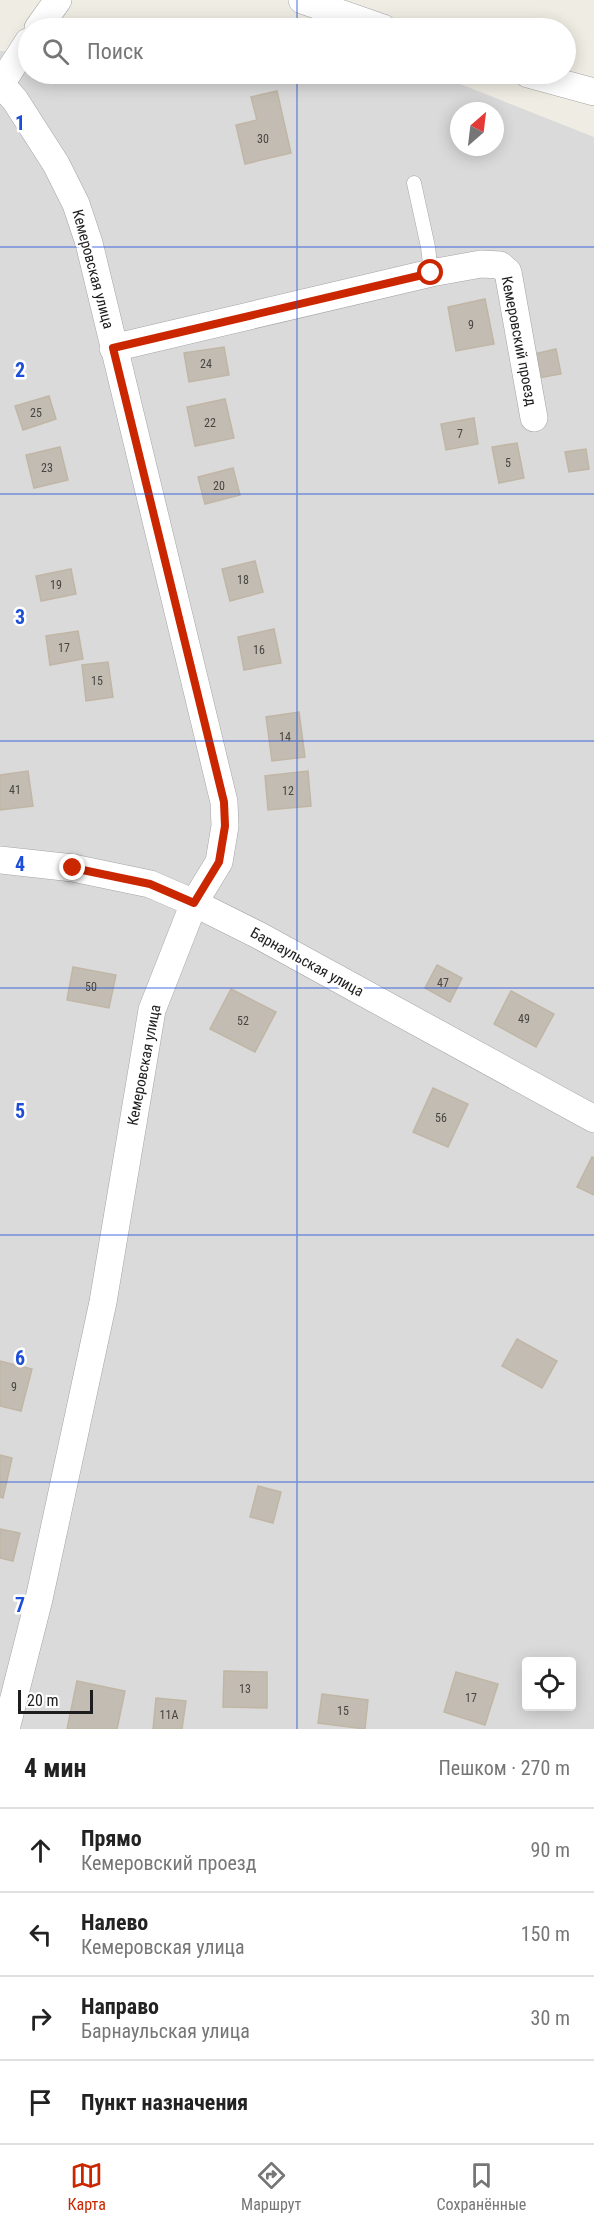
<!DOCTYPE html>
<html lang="ru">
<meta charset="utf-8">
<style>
:root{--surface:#fff;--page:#f6f6f6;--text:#222;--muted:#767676;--line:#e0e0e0;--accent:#ca2600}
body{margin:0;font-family:"Roboto Condensed",sans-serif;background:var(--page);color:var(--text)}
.controls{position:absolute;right:18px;bottom:18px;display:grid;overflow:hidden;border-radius:6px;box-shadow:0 3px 15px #0003}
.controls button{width:54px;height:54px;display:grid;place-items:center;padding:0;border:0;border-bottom:2px solid var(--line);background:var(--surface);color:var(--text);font:30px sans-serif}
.compass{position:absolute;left:450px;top:102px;width:54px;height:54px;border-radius:50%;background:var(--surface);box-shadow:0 3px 15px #0003;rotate:28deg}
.scale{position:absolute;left:18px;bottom:15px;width:75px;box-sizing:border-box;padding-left:6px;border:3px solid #1d1d1d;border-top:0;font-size:16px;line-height:21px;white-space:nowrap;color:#1d1d1d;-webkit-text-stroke:4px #fff;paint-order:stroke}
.stop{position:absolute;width:18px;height:18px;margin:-14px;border:4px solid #ca2600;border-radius:50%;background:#fff}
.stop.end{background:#ca2600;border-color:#fff;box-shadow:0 2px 6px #0008}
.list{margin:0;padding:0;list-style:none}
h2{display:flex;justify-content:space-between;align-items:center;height:78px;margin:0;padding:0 24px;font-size:26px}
h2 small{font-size:20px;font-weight:400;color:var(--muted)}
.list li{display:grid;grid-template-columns:39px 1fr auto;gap:18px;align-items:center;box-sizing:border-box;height:84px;padding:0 24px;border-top:2px solid var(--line)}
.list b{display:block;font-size:22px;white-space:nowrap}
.list p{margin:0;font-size:20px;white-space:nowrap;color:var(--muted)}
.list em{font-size:20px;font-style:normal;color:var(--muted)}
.icon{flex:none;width:33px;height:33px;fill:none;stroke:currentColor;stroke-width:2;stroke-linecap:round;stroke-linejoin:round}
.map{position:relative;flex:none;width:594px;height:1729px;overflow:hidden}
.search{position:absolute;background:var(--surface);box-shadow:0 3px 15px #0003;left:18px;right:18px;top:18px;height:66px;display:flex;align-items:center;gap:15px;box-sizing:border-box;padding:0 21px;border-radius:33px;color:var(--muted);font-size:22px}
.sheet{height:414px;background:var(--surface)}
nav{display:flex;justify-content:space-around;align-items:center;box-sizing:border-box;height:84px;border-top:2px solid var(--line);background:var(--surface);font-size:16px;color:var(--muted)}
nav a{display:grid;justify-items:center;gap:3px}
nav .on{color:var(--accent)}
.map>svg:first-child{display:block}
.residential{fill:#dbdada;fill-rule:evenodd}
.building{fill:#c3bcb2;stroke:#c0b6a5;stroke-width:1.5}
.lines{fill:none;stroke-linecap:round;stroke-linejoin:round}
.lane-casing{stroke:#a4a4a4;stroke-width:15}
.street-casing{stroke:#a4a4a4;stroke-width:28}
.lane{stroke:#fff;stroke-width:14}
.street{stroke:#fff;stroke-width:27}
.route{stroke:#ca2600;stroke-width:8}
.grid{fill:none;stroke:#1d4ed8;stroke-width:1.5;stroke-opacity:0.55}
.labels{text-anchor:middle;stroke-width:5;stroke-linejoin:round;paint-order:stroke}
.number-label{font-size:12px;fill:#464542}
.street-label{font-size:15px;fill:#1d1d1d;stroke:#fff}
.grid-label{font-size:20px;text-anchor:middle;font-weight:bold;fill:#1d4ed8;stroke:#fff;stroke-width:5;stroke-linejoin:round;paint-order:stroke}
</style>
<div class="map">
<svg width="594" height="1729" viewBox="0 0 594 1729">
<rect width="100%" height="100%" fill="#efede3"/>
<path class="residential" d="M0,51H28V74H435L594,137V1729H0ZM459,111H495V147H459ZM526,1662H572V1706H526Z"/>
<g class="building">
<path d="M277,91L291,153L245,164L236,125L257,120L251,97Z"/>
<path d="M485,299L494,344L456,351L448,307Z"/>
<path d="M224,347L229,375L189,382L184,353Z"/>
<path d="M556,349L561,374L539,378L534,354Z"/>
<path d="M49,396L56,419L23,430L15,406Z"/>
<path d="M225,399L234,438L195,446L187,407Z"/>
<path d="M474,418L478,444L446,450L441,424Z"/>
<path d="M517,443L524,478L499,483L492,447Z"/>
<path d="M60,447L68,480L34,488L26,455Z"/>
<path d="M586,449L589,469L569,472L565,452Z"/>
<path d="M233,468L240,495L205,504L198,477Z"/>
<path d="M255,561L263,592L230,601L222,569Z"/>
<path d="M71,569L76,594L41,601L36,576Z"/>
<path d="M274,629L281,663L244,670L238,637Z"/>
<path d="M78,631L83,659L50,665L46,636Z"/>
<path d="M108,662L113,697L86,701L82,665Z"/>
<path d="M299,712L305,757L272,761L266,717Z"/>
<path d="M28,771L33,806L0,810V775Z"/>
<path d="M308,771L311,806L268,810L265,776Z"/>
<path d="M437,965L462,978L450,1002L425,988Z"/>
<path d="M73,967L116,975L109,1008L67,1000Z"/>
<path d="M231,989L276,1012L255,1052L210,1029Z"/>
<path d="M511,991L554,1014L536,1047L494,1024Z"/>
<path d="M433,1088L468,1104L448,1147L413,1132Z"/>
<path d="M592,1157L594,1158V1195L577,1187Z"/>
<path d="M517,1339L557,1361L542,1388L502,1366Z"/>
<path d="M0,1361L32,1369L21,1411L0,1406Z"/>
<path d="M0,1455L12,1458L3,1498L0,1497Z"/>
<path d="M258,1486L281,1492L273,1523L250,1517Z"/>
<path d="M0,1529L20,1533L13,1561L0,1558Z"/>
<path d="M224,1671L267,1672V1708L223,1707Z"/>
<path d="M456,1672L498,1684L485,1725L444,1712Z"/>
<path d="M77,1681L125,1691L117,1729H67Z"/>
<path d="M322,1694L368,1700L365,1729L318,1723Z"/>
<path d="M156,1698L186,1701L182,1729H153Z"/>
</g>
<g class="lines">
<g class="lane-casing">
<path id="lane" d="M414,183L428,247L431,273"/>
</g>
<g class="street-casing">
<g id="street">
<path d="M302,0L383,28"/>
<path d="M38,28L58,0"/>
<path d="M528,74L594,92"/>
<path d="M0,83L15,100L56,164L76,204L89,243L224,802L225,826L219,862L194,903L152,1010L103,1302L39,1599L6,1729"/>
<path d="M1,84L28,42"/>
<path d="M113,348L431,273L481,264L500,265L508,272L534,418"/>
<path d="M0,860L73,868L150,884L194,903L260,936L594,1119"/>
</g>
</g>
<use href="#lane" class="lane"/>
<use href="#street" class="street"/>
</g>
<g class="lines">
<path class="route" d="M73,868L150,884L194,903L219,862L225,826L224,802L113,348L431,273"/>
</g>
<path class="grid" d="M297,0V28M297,74V1729M0,247H594M0,494H594M0,741H594M0,988H594M0,1235H594M0,1482H594"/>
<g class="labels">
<g class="number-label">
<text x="263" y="143">30</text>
<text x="471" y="329">9</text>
<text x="206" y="368">24</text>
<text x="36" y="417">25</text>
<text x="210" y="427">22</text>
<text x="460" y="438">7</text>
<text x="508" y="467">5</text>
<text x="47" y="472">23</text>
<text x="219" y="490">20</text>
<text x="243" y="584">18</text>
<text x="56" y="589">19</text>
<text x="64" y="652">17</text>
<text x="259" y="654">16</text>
<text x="97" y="685">15</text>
<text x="285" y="741">14</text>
<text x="15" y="794">41</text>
<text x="288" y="795">12</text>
<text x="443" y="987">47</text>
<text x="91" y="991">50</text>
<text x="524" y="1023">49</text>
<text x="243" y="1025">52</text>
<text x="441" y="1122">56</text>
<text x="14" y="1391">9</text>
<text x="245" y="1693">13</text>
<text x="471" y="1702">17</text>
<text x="343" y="1715">15</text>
<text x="169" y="1719">11А</text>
</g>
<g class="street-label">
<text transform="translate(93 269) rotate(75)" y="5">Кемеровская улица</text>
<text transform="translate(519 341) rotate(79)" y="5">Кемеровский проезд</text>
<text transform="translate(307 962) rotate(29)" y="5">Барнаульская улица</text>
<text transform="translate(144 1065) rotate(-79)" y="5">Кемеровская улица</text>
</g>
</g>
<g class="grid-label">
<text x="20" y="130">1</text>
<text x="20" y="377">2</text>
<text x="20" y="624">3</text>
<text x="20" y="871">4</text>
<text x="20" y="1118">5</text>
<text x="20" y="1365">6</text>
<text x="20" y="1612">7</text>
</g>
</svg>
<div class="controls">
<button><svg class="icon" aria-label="locate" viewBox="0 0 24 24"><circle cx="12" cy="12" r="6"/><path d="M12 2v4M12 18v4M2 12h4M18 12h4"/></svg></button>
</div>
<svg class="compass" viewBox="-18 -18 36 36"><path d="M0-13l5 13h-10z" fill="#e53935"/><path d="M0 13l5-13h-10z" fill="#767676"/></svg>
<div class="scale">20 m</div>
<div class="stop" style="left:431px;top:273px"></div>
<div class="stop end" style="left:73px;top:868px"></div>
<div class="search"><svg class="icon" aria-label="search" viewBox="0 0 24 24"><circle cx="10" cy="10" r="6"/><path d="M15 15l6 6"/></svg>Поиск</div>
</div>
<section class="sheet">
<h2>4 мин<small>Пешком · 270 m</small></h2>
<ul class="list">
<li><svg class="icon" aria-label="ahead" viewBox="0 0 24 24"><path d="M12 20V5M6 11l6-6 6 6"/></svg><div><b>Прямо</b><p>Кемеровский проезд</p></div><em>90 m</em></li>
<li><svg class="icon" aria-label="left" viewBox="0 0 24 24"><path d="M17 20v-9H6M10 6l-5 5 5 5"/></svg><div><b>Налево</b><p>Кемеровская улица</p></div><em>150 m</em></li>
<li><svg class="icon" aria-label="right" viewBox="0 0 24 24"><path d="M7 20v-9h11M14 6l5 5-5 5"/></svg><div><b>Направо</b><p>Барнаульская улица</p></div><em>30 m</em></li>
<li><svg class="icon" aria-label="arrive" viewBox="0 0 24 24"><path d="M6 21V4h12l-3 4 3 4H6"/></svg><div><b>Пункт назначения</b></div></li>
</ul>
</section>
<nav>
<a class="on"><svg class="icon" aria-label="map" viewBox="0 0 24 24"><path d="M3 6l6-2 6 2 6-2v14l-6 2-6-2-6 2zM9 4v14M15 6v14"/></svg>Карта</a>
<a><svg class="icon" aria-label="directions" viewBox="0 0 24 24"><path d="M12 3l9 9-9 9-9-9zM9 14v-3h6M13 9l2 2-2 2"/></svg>Маршрут</a>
<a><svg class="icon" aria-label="saved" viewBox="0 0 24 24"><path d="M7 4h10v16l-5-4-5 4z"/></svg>Сохранённые</a>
</nav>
